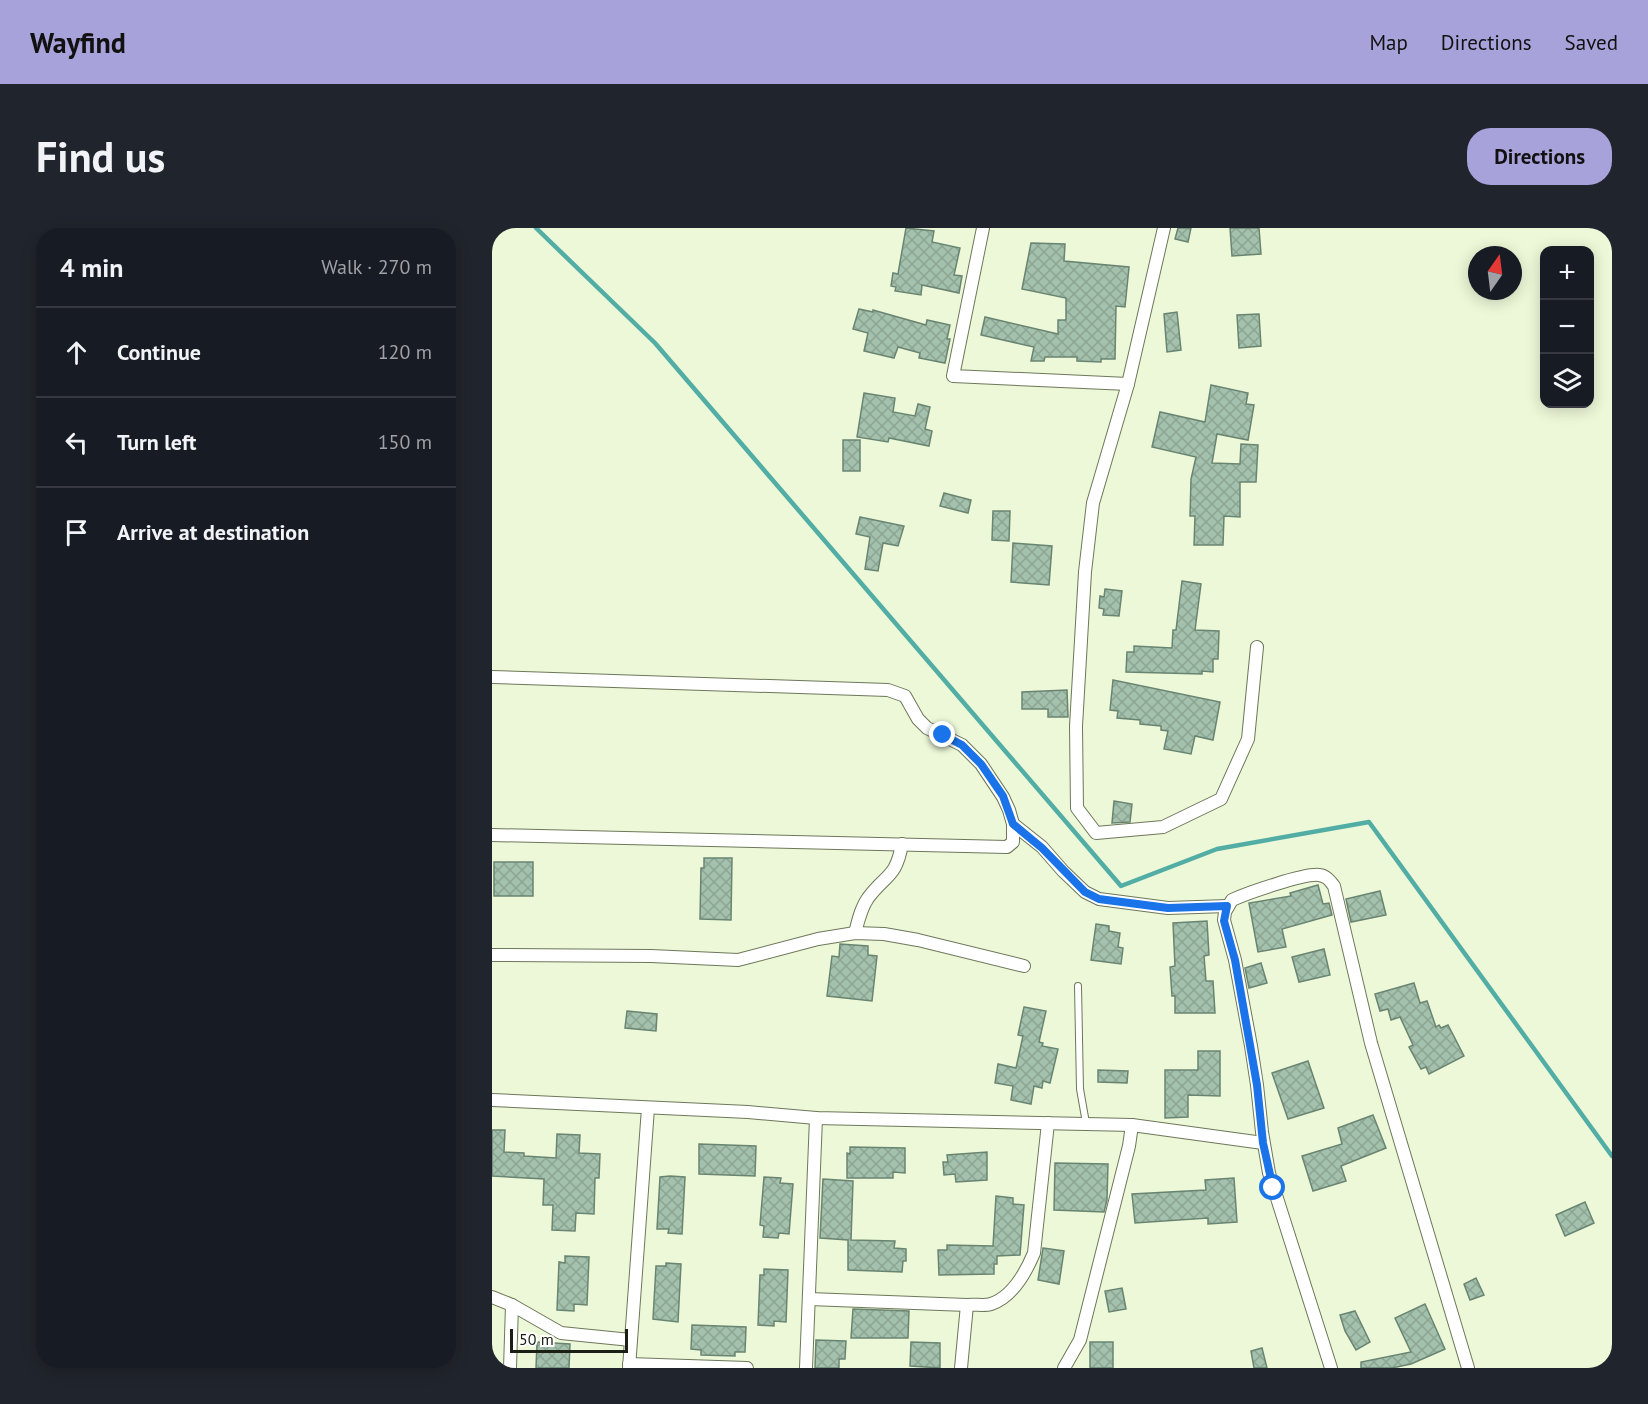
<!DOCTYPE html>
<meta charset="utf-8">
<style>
:root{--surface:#171b24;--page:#20242c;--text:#f1f3f6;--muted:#9ea1a6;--line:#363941;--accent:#a7a2d9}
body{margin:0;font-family:"PT Sans",sans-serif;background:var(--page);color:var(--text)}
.controls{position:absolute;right:18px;top:18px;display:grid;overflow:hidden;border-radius:12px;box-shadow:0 3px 15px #0003}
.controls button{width:54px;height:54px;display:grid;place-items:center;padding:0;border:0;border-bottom:2px solid var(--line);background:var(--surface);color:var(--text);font:30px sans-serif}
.compass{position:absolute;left:976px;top:18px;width:54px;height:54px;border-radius:50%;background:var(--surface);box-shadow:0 3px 15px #0003;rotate:14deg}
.scale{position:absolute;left:18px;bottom:15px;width:118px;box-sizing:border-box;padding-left:6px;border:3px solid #1c1f14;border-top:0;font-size:16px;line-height:21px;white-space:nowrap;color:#1c1f14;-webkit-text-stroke:4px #fff;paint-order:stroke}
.stop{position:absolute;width:18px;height:18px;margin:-14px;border:4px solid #1a73e8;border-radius:50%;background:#fff}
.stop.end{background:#1a73e8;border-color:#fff;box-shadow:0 2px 6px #0008}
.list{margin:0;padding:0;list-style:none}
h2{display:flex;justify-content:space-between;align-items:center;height:78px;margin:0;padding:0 24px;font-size:26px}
h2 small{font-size:20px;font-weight:400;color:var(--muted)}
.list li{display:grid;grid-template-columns:39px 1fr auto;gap:18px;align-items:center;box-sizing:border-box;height:90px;padding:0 24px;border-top:2px solid var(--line)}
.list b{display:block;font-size:22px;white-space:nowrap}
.list em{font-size:20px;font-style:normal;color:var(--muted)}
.icon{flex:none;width:33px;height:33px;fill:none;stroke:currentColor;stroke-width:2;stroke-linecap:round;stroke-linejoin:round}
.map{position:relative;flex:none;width:1120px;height:1140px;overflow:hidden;border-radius:24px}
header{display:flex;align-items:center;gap:36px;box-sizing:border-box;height:84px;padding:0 30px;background:var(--accent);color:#111}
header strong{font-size:28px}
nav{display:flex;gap:33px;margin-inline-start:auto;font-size:21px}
.intro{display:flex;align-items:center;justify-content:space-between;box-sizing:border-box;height:144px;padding:0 36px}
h1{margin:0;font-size:42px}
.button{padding:15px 27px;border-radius:24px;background:var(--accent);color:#111;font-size:21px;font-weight:700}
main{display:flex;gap:36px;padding:0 36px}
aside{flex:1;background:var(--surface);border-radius:24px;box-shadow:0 3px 15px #0003}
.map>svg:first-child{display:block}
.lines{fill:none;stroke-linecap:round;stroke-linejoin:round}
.stream{stroke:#52aea5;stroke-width:4.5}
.building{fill:url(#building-cross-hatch);stroke:#698571;stroke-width:1.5}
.lane-casing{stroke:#6d775a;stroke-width:8}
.street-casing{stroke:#6d775a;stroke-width:14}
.lane{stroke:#fff;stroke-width:6}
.street{stroke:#fff;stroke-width:12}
.route{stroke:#1a73e8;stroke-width:8}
</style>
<header>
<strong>Wayfind</strong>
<nav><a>Map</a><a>Directions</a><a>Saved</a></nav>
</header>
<div class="intro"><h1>Find us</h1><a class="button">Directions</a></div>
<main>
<aside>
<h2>4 min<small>Walk · 270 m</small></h2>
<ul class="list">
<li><svg class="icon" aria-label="ahead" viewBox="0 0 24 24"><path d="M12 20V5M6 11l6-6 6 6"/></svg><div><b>Continue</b></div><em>120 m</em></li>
<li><svg class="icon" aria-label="left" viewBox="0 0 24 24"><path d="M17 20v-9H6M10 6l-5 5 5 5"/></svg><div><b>Turn left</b></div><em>150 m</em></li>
<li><svg class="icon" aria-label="arrive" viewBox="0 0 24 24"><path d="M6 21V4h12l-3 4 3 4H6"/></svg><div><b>Arrive at destination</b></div></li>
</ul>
</aside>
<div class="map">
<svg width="1120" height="1140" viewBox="0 0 1120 1140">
<defs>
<pattern id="building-cross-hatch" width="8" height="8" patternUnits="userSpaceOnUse" patternTransform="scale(1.5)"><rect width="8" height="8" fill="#a3c1ac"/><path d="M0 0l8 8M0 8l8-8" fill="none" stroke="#8ca593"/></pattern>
</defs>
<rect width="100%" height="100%" fill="#edf8d8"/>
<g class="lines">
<path class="stream" d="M44,0L163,115L629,658L725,621L877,594L1120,928"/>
</g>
<g class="building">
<path d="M414,0L442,3L440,14L468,20L462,47L470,48L467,65L430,57L429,67L403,63L404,59L399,58L401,45L406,46Z"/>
<path d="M686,0H699L696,14L683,11Z"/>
<path d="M738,0H767L769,26L740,28Z"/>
<path d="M539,15L573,16L572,33L637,39L633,79L624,78L623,131H609V134L585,133V129H553L552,133H539L542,119L489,107L493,89L566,106V92H574V70L530,61Z"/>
<path d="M367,81L381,84V82L434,97L435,92L458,97L455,111H458L453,135L427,130L428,125L406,119L402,130L372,123L376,105L361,101Z"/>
<path d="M685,84L689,122L675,124L672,86Z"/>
<path d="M767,86L769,118L747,120L745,87Z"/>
<path d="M719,157L756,165L754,176L762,177L756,212L725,206L720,235L748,236L749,216L766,217L764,254H748V289L732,288L731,317H702L703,288H698L699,251L704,229L660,219L668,184L713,194Z"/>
<path d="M372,165L403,170L401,184L423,188L426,176L438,179L433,201L440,203L437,218L397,210L396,214L365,209Z"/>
<rect x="351" y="212" width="17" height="31"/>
<path d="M452,265L479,272L476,285L448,278Z"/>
<path d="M501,283H518L517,313L500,312Z"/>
<path d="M368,289L412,298L406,318L391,315L386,343L373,341L378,309L364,306Z"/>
<path d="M521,315L560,318L557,357L519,354Z"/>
<path d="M690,353L709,356L703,402L727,403L726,431H721V444L710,443V446L634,444L635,424H642V418L680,420L681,402H684Z"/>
<path d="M613,361L630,363L627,388L611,387L612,381L607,380L608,368L612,369Z"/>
<path d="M621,452L728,474L721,512L703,508L699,526L672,521L676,503L669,502V498L648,496V492L625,490L626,483L618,482Z"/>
<path d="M575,462L576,489H556V481H530V464Z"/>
<path d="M622,573L640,576L638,594L620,595Z"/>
<path d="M212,630H240L239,692L208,691L209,640H212Z"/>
<rect x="2" y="634" width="39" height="34"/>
<path d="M826,657L831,676L837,675L840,687L790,701L794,719L766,724L757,675L799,668L798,665Z"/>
<path d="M888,663L894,687L859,694L854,671Z"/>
<path d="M715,693L717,727L712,728L714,753H721L723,785H683V768H680L678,739L683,738L681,695Z"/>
<path d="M604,696L617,698V703L628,705L626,719L631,720L629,736L599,732Z"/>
<path d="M348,716L376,718V727L385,728L380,773L335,768L340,728L347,729Z"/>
<path d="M832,721L838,747L807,754L800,729Z"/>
<path d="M769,735L775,755L757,760L753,740Z"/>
<path d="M922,755L928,775L935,773L944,799L947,797L949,800L956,797L972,828L937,846L934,839L929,841L917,819L921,817L908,789L899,792L896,781L888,783L883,766Z"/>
<path d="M532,779L554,783L547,814L551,815L550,818L566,821L558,855L551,853L550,860L542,858L539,876L519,872L521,858L503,855L506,836L524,840L531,808L526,807Z"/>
<path d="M135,783L165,786L164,803L133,800Z"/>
<path d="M706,823H728V868L696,867V889L673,890V842H706Z"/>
<path d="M816,833L832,880L796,891L780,845Z"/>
<path d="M606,842L636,843L635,855L606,854Z"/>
<path d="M881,887L894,920L849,938L854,953L821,963L810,928L850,916L846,900Z"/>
<path d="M0,902H13L12,924L32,925V928L64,930L65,906L88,907L87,925L108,926L107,950H103L102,986L84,985L83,1003L60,1002L61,977H51L52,951L0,948Z"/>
<path d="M207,916L264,918L263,948L207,946Z"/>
<path d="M358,919L413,920V945L401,944V950H355V925L358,926Z"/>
<path d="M495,924V952L464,954L463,946L452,947L451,934H456L455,927Z"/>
<path d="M563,935L616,936L615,972L612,984L562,982Z"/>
<path d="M178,948L193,949L190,1006L176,1005L177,1001H165L168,949Z"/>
<path d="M272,949L289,950L288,955L301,956L297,1006L287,1005L286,1010L271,1009L272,998L268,997Z"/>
<path d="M742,950L745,994L716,996V990L643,995L640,966L714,962L713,952Z"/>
<path d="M331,951L361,953L359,1012L403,1013L402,1020L414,1021V1033H411L410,1044L356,1042V1012L328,1010Z"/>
<path d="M504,968L521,970V976L532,977L528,1027L505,1028V1036H502V1046L447,1047L446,1022H455V1017L501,1018Z"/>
<path d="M1093,974L1102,995L1073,1008L1064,987Z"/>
<path d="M551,1020L572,1023L567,1056L546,1052Z"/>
<path d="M73,1028L97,1029L95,1077L82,1076V1083L65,1082L67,1034L73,1035Z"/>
<path d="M174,1035L189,1036L186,1094L161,1091L164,1038H174Z"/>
<path d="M272,1041L296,1042L294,1094L282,1093V1098L266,1097L268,1047H272Z"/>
<path d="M984,1050L992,1067L978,1072L972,1056Z"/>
<path d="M630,1060L634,1081L617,1084L613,1063Z"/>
<path d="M933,1076L953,1121L919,1136L900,1140H869V1134L919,1124L903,1090Z"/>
<path d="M361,1081L417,1083L416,1110H359Z"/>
<path d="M863,1083L878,1114L864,1122L853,1103L848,1087Z"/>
<path d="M200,1097L254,1099L253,1124H243V1128L209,1127V1122L199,1121Z"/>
<path d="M324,1112L354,1113L353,1131H347V1140H323Z"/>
<path d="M45,1114L78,1116L77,1140H44Z"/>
<path d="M419,1114L448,1115V1140L418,1138Z"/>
<rect x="598" y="1114" width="23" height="26"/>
<path d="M770,1120L775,1140H762L759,1123Z"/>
</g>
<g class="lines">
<g class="lane-casing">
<path id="lane" d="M586,758L588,861L594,895"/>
</g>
<g class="street-casing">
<g id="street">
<path d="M491,0L461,148L636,156"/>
<path d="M672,0L636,156L601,275L593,344L584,498L585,580L604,605L671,599L729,571L756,511L765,419"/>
<path d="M0,449L396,462L413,468L426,491L435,500L470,517L489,536L511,569L517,582L521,596V614L515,619L0,607"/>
<path d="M521,596L550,619L571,643L593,664L607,671L676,680L735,678"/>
<path d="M363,705C366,693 369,680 376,670C394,646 404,650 410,616"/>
<path d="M0,727L159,728L246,732L326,711L363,705L392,706L426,712L532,738"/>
<path d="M0,872L256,884L324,890L640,897L771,915"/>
<path d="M0,1069L20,1077L69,1105L139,1112"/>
<path d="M317,1071L475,1077C482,1076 493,1078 499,1076C521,1069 534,1044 542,1025L556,895"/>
<path d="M137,1136L255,1140"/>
<path d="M18,1140L20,1077"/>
<path d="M137,1140L156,880"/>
<path d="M314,1140L324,890"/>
<path d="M469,1140L475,1077"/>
<path d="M572,1140L588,1112L637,918L640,897"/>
<path d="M839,1140L777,945L770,904L765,857L759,818L743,732L732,692L733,684L740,672C755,665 813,645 827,647C835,648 838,653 842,658L879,815L976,1140"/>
</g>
</g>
<use href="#lane" class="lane"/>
<use href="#street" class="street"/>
</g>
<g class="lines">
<path class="route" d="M451,507L470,517L489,536L511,568L521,596L550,620L593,664L607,671L676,680L735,678L732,693L743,732L765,857L771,915L781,960"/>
</g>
</svg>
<div class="controls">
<button>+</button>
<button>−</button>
<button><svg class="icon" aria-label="layers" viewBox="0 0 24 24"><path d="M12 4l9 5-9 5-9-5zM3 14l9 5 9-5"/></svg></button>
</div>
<svg class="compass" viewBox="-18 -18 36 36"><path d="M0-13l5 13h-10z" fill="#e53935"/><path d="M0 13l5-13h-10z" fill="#9ea1a6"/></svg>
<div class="scale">50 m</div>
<div class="stop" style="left:781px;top:960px"></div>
<div class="stop end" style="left:451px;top:507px"></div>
</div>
</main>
